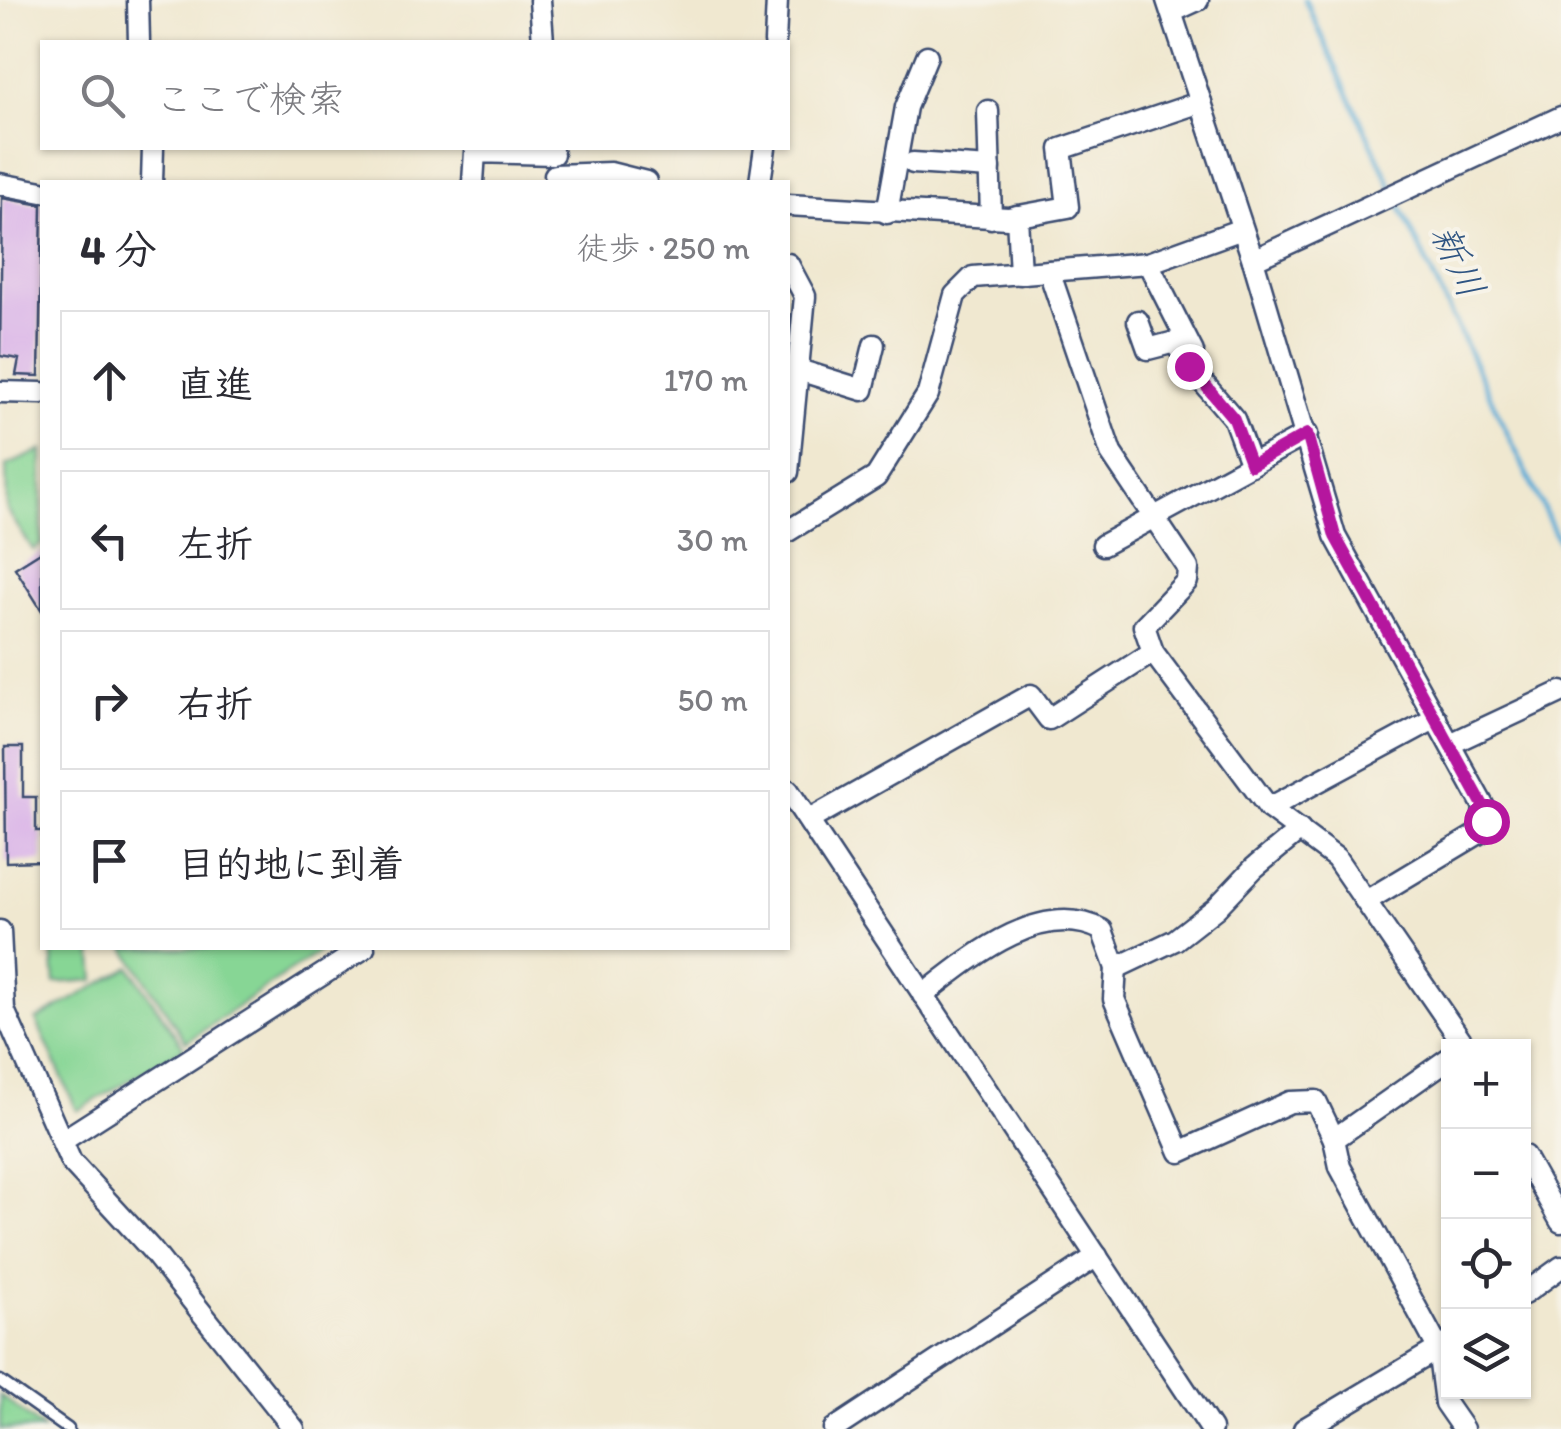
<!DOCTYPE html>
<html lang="ja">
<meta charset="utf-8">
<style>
:root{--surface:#fff;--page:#f2f2f3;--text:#2b2b33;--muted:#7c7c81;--line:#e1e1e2}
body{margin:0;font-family:Itim,"Klee One",sans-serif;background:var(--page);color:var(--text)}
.controls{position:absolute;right:30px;bottom:30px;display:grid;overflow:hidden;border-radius:0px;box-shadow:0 2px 8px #0004}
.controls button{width:90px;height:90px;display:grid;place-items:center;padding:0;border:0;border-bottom:2px solid var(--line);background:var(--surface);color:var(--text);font:50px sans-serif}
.stop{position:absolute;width:30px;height:30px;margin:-22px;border:8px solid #b5179e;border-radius:50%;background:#fff}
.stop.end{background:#b5179e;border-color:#fff;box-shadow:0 2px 10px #0008}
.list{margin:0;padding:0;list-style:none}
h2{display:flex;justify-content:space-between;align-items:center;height:130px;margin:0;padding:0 40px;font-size:42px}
h2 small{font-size:32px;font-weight:400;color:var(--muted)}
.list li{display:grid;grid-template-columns:65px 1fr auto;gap:30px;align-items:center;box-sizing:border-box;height:140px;margin:0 20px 20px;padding:0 20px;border:2px solid var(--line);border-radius:0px}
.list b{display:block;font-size:38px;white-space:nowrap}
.list em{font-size:32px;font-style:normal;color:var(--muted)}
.icon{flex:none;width:55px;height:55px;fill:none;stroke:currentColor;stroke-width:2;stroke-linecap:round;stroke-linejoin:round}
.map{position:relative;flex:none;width:1561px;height:1429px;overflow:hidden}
.search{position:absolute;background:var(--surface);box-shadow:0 2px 8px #0004;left:40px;top:40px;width:750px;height:110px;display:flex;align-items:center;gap:25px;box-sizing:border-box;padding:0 35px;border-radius:0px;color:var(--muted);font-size:38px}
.panel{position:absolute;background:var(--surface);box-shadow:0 2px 8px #0004;left:40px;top:180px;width:750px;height:770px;border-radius:0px}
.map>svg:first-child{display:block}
.green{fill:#87d695;stroke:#51827a;stroke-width:2.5}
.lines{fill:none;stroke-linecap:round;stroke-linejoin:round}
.stream{stroke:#5bacd6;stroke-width:5}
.building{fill:#d7ade8}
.lane-casing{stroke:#3b4b6f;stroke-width:15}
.street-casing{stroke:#3b4b6f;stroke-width:25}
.lane{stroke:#fff;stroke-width:10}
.street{stroke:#fff;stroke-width:20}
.route{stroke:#b5179e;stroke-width:12}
.labels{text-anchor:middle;stroke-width:8;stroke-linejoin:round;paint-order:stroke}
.water-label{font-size:38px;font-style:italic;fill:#2e5482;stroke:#f7f3e8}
</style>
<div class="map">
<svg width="1561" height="1429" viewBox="0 0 1561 1429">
<rect width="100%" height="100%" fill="#f7f3e8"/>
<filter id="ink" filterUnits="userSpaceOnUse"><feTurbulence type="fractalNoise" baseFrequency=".01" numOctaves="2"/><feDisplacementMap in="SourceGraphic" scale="20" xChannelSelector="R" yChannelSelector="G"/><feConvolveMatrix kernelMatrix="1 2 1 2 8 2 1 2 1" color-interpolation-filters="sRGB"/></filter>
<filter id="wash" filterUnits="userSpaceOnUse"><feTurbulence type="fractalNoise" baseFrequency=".0048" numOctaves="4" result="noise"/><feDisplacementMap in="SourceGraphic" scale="40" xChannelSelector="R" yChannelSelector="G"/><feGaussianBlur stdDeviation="2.25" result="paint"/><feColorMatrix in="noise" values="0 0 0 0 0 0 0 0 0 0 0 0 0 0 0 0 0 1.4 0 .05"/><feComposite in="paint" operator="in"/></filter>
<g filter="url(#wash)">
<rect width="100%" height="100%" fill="#f0e8d0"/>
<g class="green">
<path d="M42,450V544L33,550L7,510L6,466Z"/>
<path d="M52,948H92L95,980L55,983Z"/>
<path d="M125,948H324L186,1042Z"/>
<path d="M130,967L184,1048L77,1111L36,1020Z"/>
<path d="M0,1395L43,1429H0Z"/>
</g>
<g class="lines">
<g class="stream">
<path d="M1305,0L1392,188"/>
<path d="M1396,198L1561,546"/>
</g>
</g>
<g id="blocks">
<g class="building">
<path d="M2,198L42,205L39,376L16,375L19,359L0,356Z"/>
<path d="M42,551V611L15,568Z"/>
<path d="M5,747H23V797H36V831H42V861L6,862Z"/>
</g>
</g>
</g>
<g filter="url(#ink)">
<use href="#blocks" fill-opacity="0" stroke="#3b4b6f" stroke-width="2.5"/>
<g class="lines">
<g class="lane-casing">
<path id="lane" d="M0,1381L68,1429"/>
</g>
<g class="street-casing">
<g id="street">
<path d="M138,0L139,42"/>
<path d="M540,0L543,42"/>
<path d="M1167,0L1253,260L1335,536L1484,807L1481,832L1366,901"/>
<path d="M1174,11L1198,0"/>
<path d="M775,42L777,0"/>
<path d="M988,111L991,218"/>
<path d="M913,163L990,168"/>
<path d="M555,175L610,173L646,182"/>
<path d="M152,182L153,148"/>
<path d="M473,182L475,152L553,154"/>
<path d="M760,182L765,148"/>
<path d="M0,184L42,192"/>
<path d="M788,205L1008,218L1068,207L1061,149L1201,102"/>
<path d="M887,213L906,107L927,56"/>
<path d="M1017,216L1020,274"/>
<path d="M1253,260L1561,117"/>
<path d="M1148,263L1193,352L1189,366L1234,419L1251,465"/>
<path d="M1138,321L1148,349L1175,342L1186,360"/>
<path d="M789,367L863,390L874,345"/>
<path d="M0,392L42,393"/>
<path d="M788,472L805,296L788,264"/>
<path d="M788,531L876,477L928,394L955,295L973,277L1148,263L1242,229"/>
<path d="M1103,545L1307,434"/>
<path d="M1153,652L1269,808L1336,858L1465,1046"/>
<path d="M1450,744L1561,692"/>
<path d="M788,790L1211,1429"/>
<path d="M1269,808L1436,718"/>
<path d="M809,820L1031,695L1049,719L1153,652L1144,626L1187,581L1188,568L1111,453L1049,271"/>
<path d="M0,931L4,1010L71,1162L151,1249L294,1429"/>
<path d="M1116,968L1114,999L1180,1152L1290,1102L1316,1101L1334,1139L1340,1167L1438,1348L1445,1403L1463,1429"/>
<path d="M923,995C969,959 1041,898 1102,930L1116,968L1175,940L1216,908L1254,868L1300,830"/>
<path d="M65,1139L364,948"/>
<path d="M1334,1139L1448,1059"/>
<path d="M1524,1156L1561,1222"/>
<path d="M1524,1294L1561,1267"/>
<path d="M834,1429L1097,1256"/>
<path d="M1304,1429L1448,1343"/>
</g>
</g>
<use href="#lane" class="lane"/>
<use href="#street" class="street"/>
</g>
</g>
<g class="lines" filter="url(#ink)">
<path class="route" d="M1189,366L1234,419L1251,465L1307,434L1335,536L1484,807L1486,821"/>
</g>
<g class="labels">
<g class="water-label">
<text transform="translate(1458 261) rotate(65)" y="13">新川</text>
</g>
</g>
</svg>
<div class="controls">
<button>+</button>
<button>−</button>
<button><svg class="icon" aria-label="locate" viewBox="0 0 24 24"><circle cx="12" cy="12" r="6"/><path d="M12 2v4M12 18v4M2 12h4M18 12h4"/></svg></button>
<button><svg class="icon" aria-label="layers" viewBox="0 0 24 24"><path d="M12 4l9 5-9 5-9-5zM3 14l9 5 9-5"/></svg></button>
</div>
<div class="stop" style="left:1486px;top:821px"></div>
<div class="stop end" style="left:1189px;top:366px"></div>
<div class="search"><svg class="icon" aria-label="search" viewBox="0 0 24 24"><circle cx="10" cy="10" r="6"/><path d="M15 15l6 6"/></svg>ここで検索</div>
<section class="panel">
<h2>4 分<small>徒歩 · 250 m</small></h2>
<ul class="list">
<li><svg class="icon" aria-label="ahead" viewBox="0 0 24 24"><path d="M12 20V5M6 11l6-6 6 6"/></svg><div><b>直進</b></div><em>170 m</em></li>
<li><svg class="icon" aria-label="left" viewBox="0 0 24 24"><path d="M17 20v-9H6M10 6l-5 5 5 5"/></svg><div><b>左折</b></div><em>30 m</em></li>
<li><svg class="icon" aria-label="right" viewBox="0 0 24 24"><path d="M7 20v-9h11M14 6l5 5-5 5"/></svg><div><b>右折</b></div><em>50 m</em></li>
<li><svg class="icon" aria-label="arrive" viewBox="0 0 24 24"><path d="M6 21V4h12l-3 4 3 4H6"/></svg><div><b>目的地に到着</b></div></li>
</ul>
</section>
</div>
